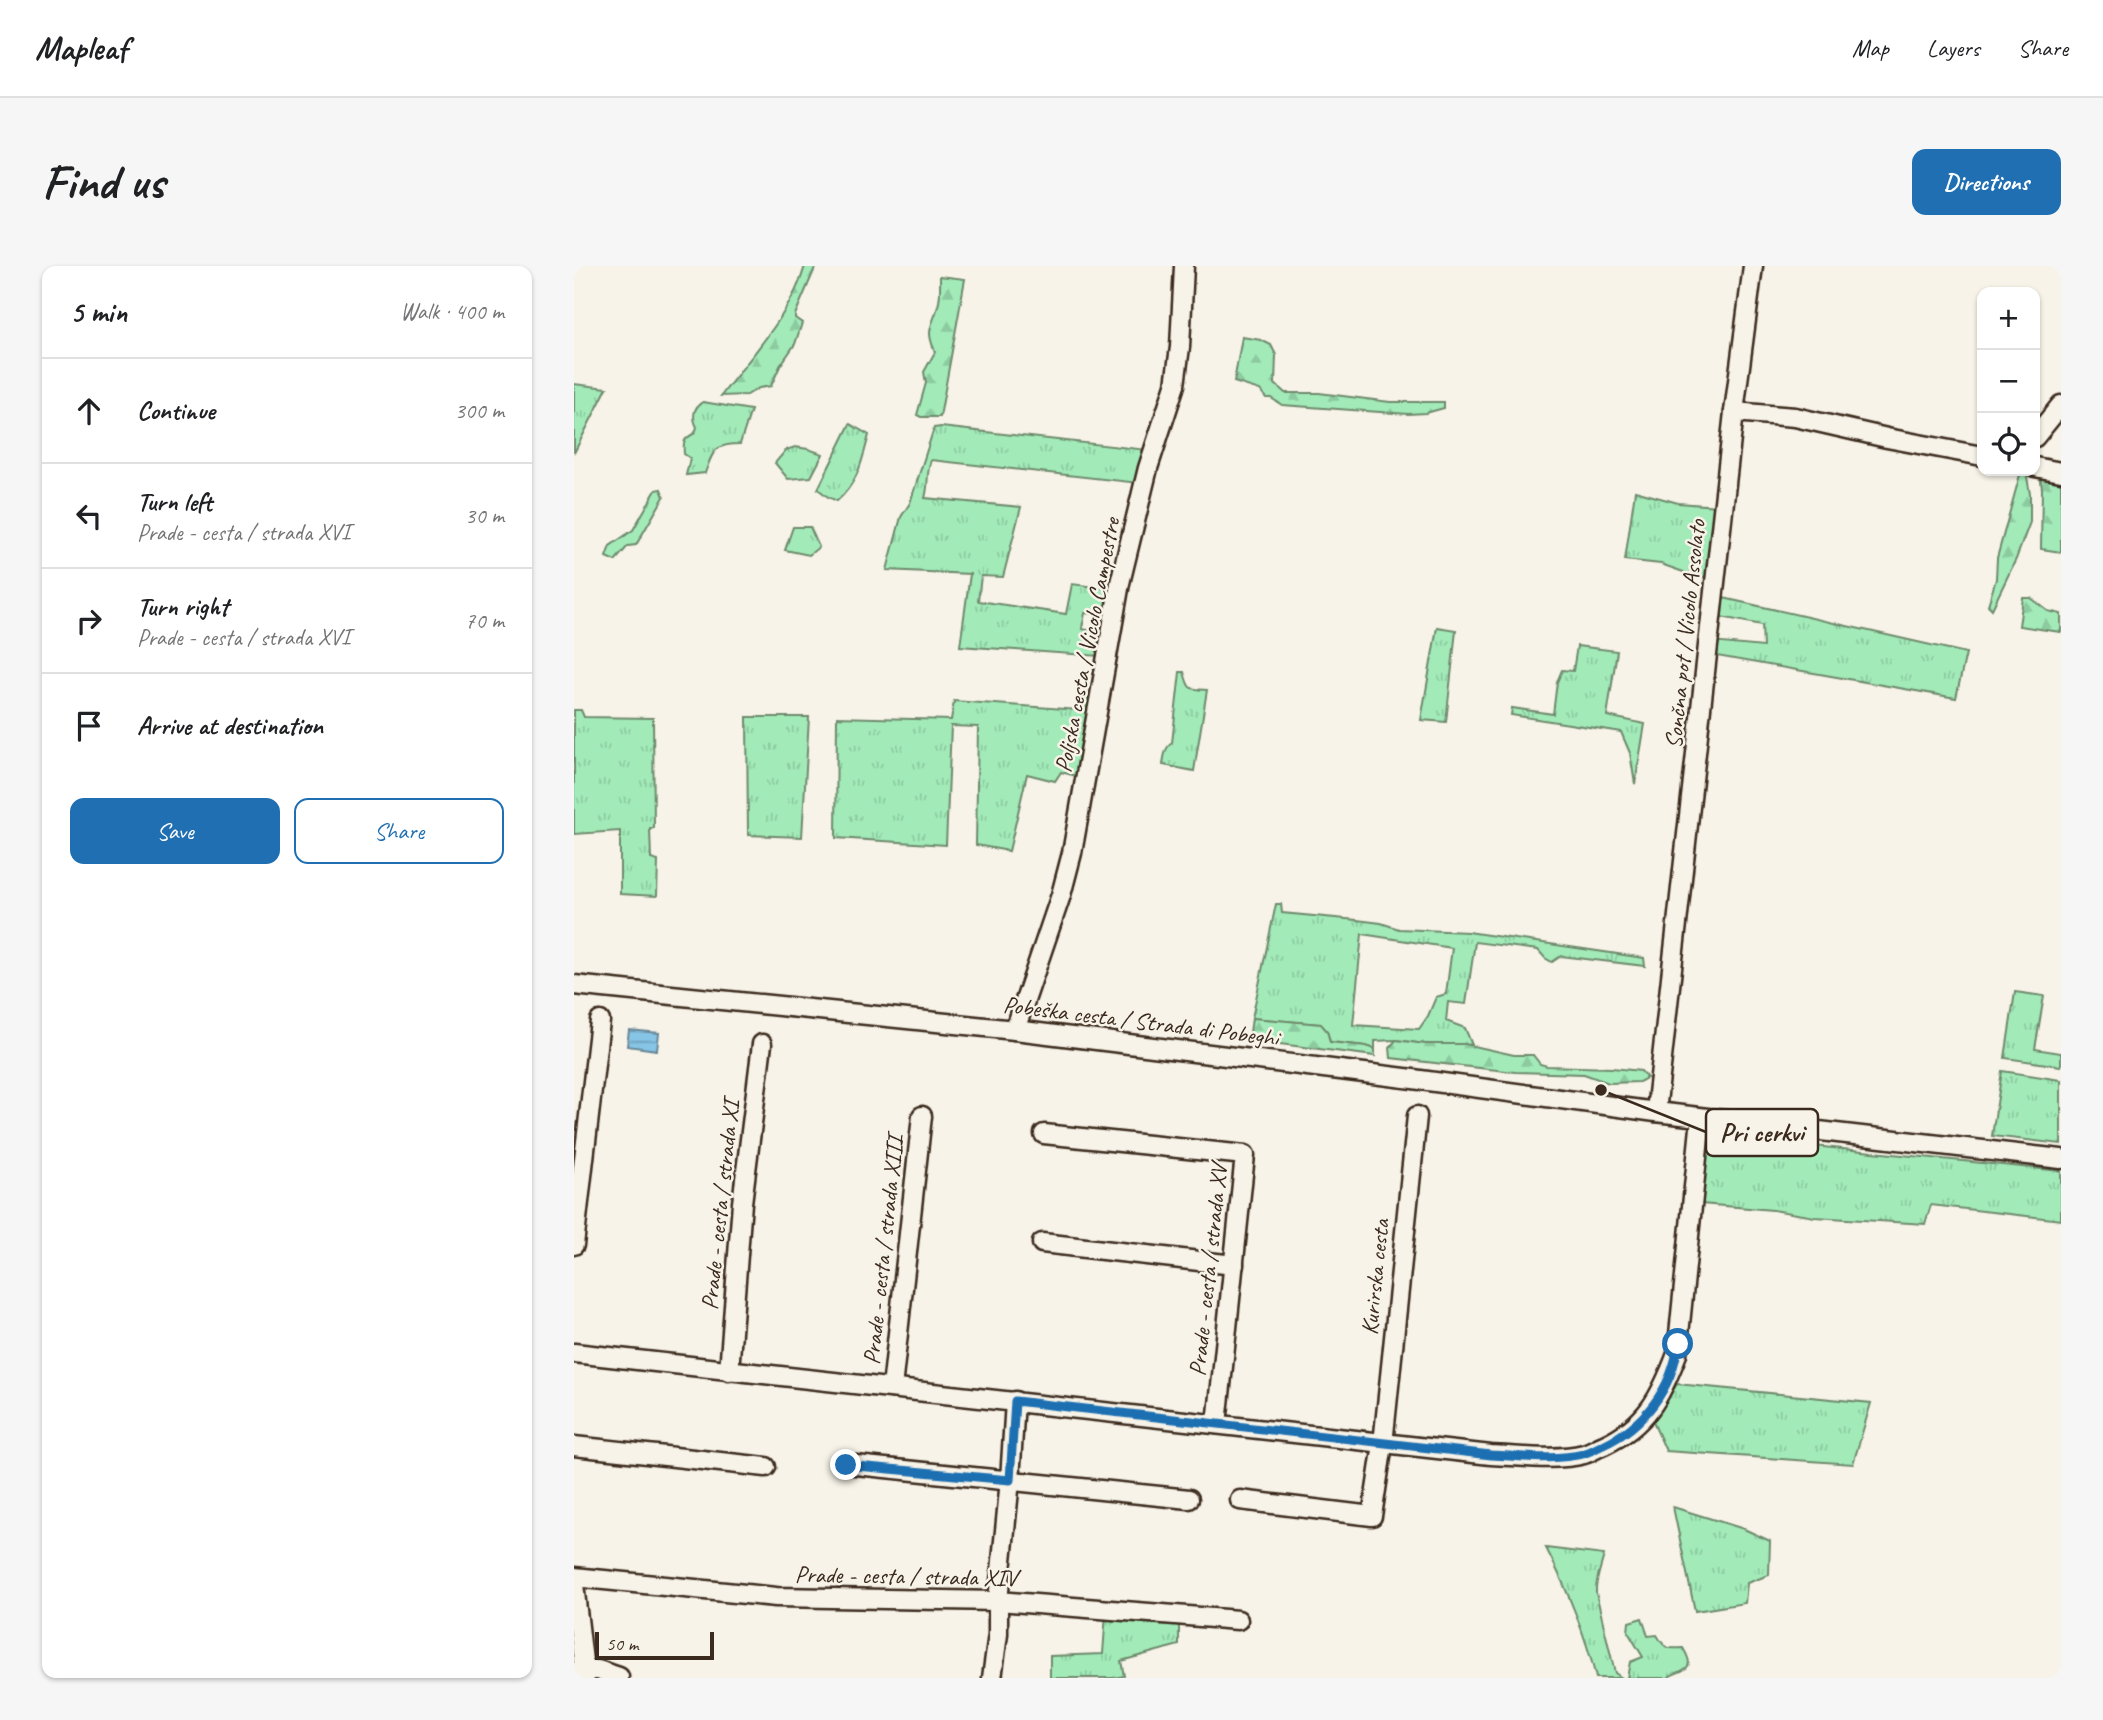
<!DOCTYPE html>
<meta charset="utf-8">
<style>
:root{--surface:#fff;--page:#f6f6f6;--text:#202124;--muted:#757577;--line:#e0e0e0;--accent:#1f6fb2}
body{margin:0;font-family:Caveat,sans-serif;background:var(--page);color:var(--text)}
.controls{position:absolute;right:21px;top:21px;display:grid;overflow:hidden;border-radius:14px;box-shadow:0 2px 5px #0004}
.controls button{width:63px;height:63px;display:grid;place-items:center;padding:0;border:0;border-bottom:2px solid var(--line);background:var(--surface);color:var(--text);font:35px sans-serif}
.scale{position:absolute;left:21px;bottom:18px;width:119px;box-sizing:border-box;padding-left:7px;border:4px solid #3b2a1e;border-top:0;font-size:19px;line-height:24px;white-space:nowrap;color:#3b2a1e;-webkit-text-stroke:5px #f7f3e8;paint-order:stroke}
.stop{position:absolute;width:21px;height:21px;margin:-16px;border:5px solid #1f6fb2;border-radius:50%;background:#fff}
.stop.end{background:#1f6fb2;border-color:#fff;box-shadow:0 2px 7px #0008}
.list{margin:0;padding:0;list-style:none}
h2{display:flex;justify-content:space-between;align-items:center;height:91px;margin:0;padding:0 28px;font-size:30px}
h2 small{font-size:23px;font-weight:400;color:var(--muted)}
.list li{display:grid;grid-template-columns:46px 1fr auto;gap:21px;align-items:center;box-sizing:border-box;height:105px;padding:0 28px;border-top:2px solid var(--line)}
.list b{display:block;font-size:26px;white-space:nowrap}
.list p{margin:0;font-size:23px;white-space:nowrap;color:var(--muted)}
.list em{font-size:23px;font-style:normal;color:var(--muted)}
.actions{display:flex;gap:14px;padding:21px 28px}
.actions a{flex:1;padding:16px 0;border:2px solid var(--accent);border-radius:14px;text-align:center;font-size:24px;color:var(--accent)}
.actions .main{background:var(--accent);color:#fff}
.icon{flex:none;width:38px;height:38px;fill:none;stroke:currentColor;stroke-width:2;stroke-linecap:round;stroke-linejoin:round}
.map{position:relative;flex:none;width:1487px;height:1412px;overflow:hidden;border-radius:14px}
header{display:flex;align-items:center;gap:42px;box-sizing:border-box;height:98px;padding:0 35px;background:var(--surface);border-bottom:2px solid var(--line)}
header strong{font-size:33px}
nav{display:flex;gap:38px;margin-inline-start:auto;font-size:24px}
.intro{display:flex;align-items:center;justify-content:space-between;box-sizing:border-box;height:168px;padding:0 42px}
h1{margin:0;font-size:49px}
.button{padding:18px 32px;border-radius:14px;background:var(--accent);color:#fff;font-size:24px;font-weight:700}
main{display:flex;gap:42px;padding:0 42px}
aside{flex:1;background:var(--surface);border-radius:14px;box-shadow:0 2px 5px #0004}
.map>svg:first-child{display:block}
.grass{fill:url(#grass-tufts);stroke:#6e8a6c;stroke-width:2;fill-rule:evenodd}
.forest{fill:url(#forest-firs);stroke:#6e8a6c;stroke-width:2}
.water{fill:url(#water-rules);stroke:#698797;stroke-width:2}
.lines{fill:none;stroke-linecap:round;stroke-linejoin:round}
.minor-casing{stroke:#3b2a1e;stroke-width:23}
.minor{stroke:#f7f3e8;stroke-width:18}
.route{stroke:#1f6fb2;stroke-width:9}
.labels{text-anchor:middle;stroke-width:5;stroke-linejoin:round;paint-order:stroke}
.street-label{font-size:24px;fill:#3b2a1e;stroke:#f7f3e8}
.leader{fill:none;stroke:#3b2a1e;stroke-width:2.5}
.callout-dot{fill:#3b2a1e;stroke:#f7f3e8;stroke-width:2.5}
.callout{fill:#f7f3e8;stroke:#3b2a1e;stroke-width:2.5}
.callout-label{font-size:26px;text-anchor:middle;font-weight:bold;fill:#3b2a1e}
</style>
<header>
<strong>Mapleaf</strong>
<nav><a>Map</a><a>Layers</a><a>Share</a></nav>
</header>
<div class="intro"><h1>Find us</h1><a class="button">Directions</a></div>
<main>
<aside>
<h2>5 min<small>Walk · 400 m</small></h2>
<ul class="list">
<li><svg class="icon" aria-label="ahead" viewBox="0 0 24 24"><path d="M12 20V5M6 11l6-6 6 6"/></svg><div><b>Continue</b></div><em>300 m</em></li>
<li><svg class="icon" aria-label="left" viewBox="0 0 24 24"><path d="M17 20v-9H6M10 6l-5 5 5 5"/></svg><div><b>Turn left</b><p>Prade - cesta / strada XVI</p></div><em>30 m</em></li>
<li><svg class="icon" aria-label="right" viewBox="0 0 24 24"><path d="M7 20v-9h11M14 6l5 5-5 5"/></svg><div><b>Turn right</b><p>Prade - cesta / strada XVI</p></div><em>70 m</em></li>
<li><svg class="icon" aria-label="arrive" viewBox="0 0 24 24"><path d="M6 21V4h12l-3 4 3 4H6"/></svg><div><b>Arrive at destination</b></div></li>
</ul>
<div class="actions"><a class="main">Save</a><a>Share</a></div>
</aside>
<div class="map">
<svg width="1487" height="1412" viewBox="0 0 1487 1412">
<defs>
<pattern id="grass-tufts" width="24" height="20" patternUnits="userSpaceOnUse" patternTransform="scale(1.75)"><rect width="24" height="20" fill="#a2ebb9"/><path d="M3 7l-1-3M5 7V3M7 7l1-3M15 17l-1-3M17 17v-4M19 17l1-3" fill="none" stroke="#8cca9f"/></pattern>
<pattern id="forest-firs" width="22" height="20" patternUnits="userSpaceOnUse" patternTransform="scale(1.75)"><rect width="22" height="20" fill="#a2ebb9"/><path d="M5 1l3.5 6h-7zM16 11l3.5 6h-7z" fill="#8cca9f"/></pattern>
<pattern id="water-rules" width="6" height="5" patternUnits="userSpaceOnUse" patternTransform="scale(1.75)"><rect width="6" height="5" fill="#87c5e7"/><path d="M0 2.5h6" fill="none" stroke="#75a9c6"/></pattern>
</defs>
<rect width="100%" height="100%" fill="#f7f3e8"/>
<filter id="ink" filterUnits="userSpaceOnUse"><feTurbulence type="fractalNoise" baseFrequency=".0143" numOctaves="2"/><feDisplacementMap in="SourceGraphic" scale="14" xChannelSelector="R" yChannelSelector="G"/><feConvolveMatrix kernelMatrix="1 2 1 2 8 2 1 2 1" color-interpolation-filters="sRGB"/></filter>
<g filter="url(#ink)">
<g class="grass">
<path d="M0,118L33,122L0,187Z"/>
<path d="M129,136L177,144L166,178C140,178 139,185 131,207L112,209L116,192L110,188C109,176 109,173 121,167L123,161C118,152 119,141 129,136Z"/>
<path d="M276,158L295,169C288,195 284,217 263,235L254,231L244,223Z"/>
<path d="M367,161L574,184L565,217L357,194C352,207 355,219 351,232L447,241L429,311L407,310L404,335L492,348L498,318L538,323L534,349L511,347L508,363L532,367L526,390L386,380L396,308L313,304L327,251L336,237L360,162Z"/>
<path d="M221,181L234,183L249,188L237,211L214,213L201,197L212,184Z"/>
<path d="M87,223L90,231L62,279L54,280L41,295L32,291L36,280L59,264L82,224Z"/>
<path d="M1061,225L1104,237L1144,240L1136,312L1115,308L1087,298L1051,294Z"/>
<path d="M219,261H236L245,281L235,289L211,284Z"/>
<path d="M1145,331L1392,387L1382,432L1137,389L1138,376L1189,381L1188,359L1142,350Z"/>
<path d="M863,361L882,364L872,456L847,454Z"/>
<path d="M1003,380L1043,385L1033,450L1071,458L1061,518L1056,487L1047,466L937,449L938,442L979,448L983,416L988,404L999,405Z"/>
<path d="M606,406H610C615,424 614,423 633,424L620,505L589,499C590,491 591,481 598,477Z"/>
<path d="M507,429L518,433L506,511L487,506L481,515L453,508L435,585L402,579L404,461L377,460L372,579L262,572L263,451L377,454L380,435L505,444Z"/>
<path d="M0,444H7L10,451L79,452L80,562L76,563L77,593L84,595L83,630L46,628V565L0,568Z"/>
<path d="M173,451H235L228,571L174,569Z"/>
<path d="M702,638H707L708,647L783,654L807,657L825,663L894,666L1070,692L1071,700L987,690L978,696L971,692L964,684L901,676L892,738L874,736L872,755L891,762L898,779L851,778L822,774L801,775V783L792,780L756,776L753,765L746,758L678,752ZM788,668L878,682L872,728L862,731L854,750L845,763L779,759Z"/>
<path d="M1441,726L1470,730L1461,783L1487,787V800L1431,792Z"/>
<path d="M1428,805L1487,814V878L1418,870Z"/>
<path d="M1156,865L1219,878L1487,905V954L1357,939L1351,958L1241,951L1199,944L1127,938C1130,913 1127,874 1156,865Z"/>
<path d="M1103,1118L1297,1137L1279,1198L1092,1185L1079,1156Z"/>
<path d="M1099,1241L1170,1263L1196,1275L1195,1309L1173,1317L1171,1337L1121,1345Z"/>
<path d="M972,1282L1030,1289C1027,1301 1021,1315 1022,1327L1041,1407L1048,1412H1022C1012,1370 992,1320 972,1282Z"/>
<path d="M532,1347L605,1354V1379L547,1395L550,1410L539,1412H476V1390L529,1388Z"/>
<path d="M1068,1352L1074,1370L1083,1369C1091,1383 1093,1383 1109,1382C1121,1402 1114,1402 1096,1410L1095,1412H1053L1056,1396L1069,1391L1054,1366L1055,1356Z"/>
</g>
<g class="forest">
<path d="M231,0H242L221,49V52L228,57L221,78L206,100L197,120L185,122L173,129L147,130C176,91 218,47 231,0Z"/>
<path d="M366,10L391,13L366,151H347L343,149L352,117L350,106L361,86C351,62 358,62 364,40C367,31 366,20 366,10Z"/>
<path d="M668,71L687,74L697,79L702,89L701,118L711,127H745L816,136H870V142L852,147L834,148L708,139L697,132H692L686,124L660,116Z"/>
<path d="M1447,205H1452L1456,228V256L1442,293L1418,343L1414,339L1422,313L1423,292Z"/>
<path d="M1466,208L1487,209V286L1467,283L1468,223Z"/>
<path d="M1449,332H1457L1474,345L1487,348V366L1445,360Z"/>
<path d="M678,752L747,758L753,765L756,776L792,780L801,783V790L675,774Z"/>
<path d="M822,774L851,778H891L940,789H959L966,798L973,800L1038,802L1067,805L1073,812L1065,816L1035,817L1010,808L941,806L817,792L816,781Z"/>
</g>
<path class="water" d="M55,764L85,767L83,784L53,780Z"/>
<g class="lines">
<g class="minor-casing">
<g id="minor">
<path d="M1160,146L1179,0"/>
<path d="M1461,171L1487,139"/>
<path d="M1461,201L1487,206"/>
<path d="M0,719L441,764L839,813L1082,846L1487,893"/>
<path d="M441,764L487,629L498,587L546,317L574,202L601,119L606,81L610,0"/>
<path d="M1082,846L1160,146L1221,151L1313,172L1408,190"/>
<path d="M470,868L671,889L643,1158"/>
<path d="M468,977L660,999"/>
<path d="M0,979L26,755"/>
<path d="M0,1087L917,1189C945,1190 982,1195 1010,1188C1017,1186 1024,1181 1030,1179C1073,1159 1087,1130 1103,1088L1127,852"/>
<path d="M155,1105L168,937L188,778"/>
<path d="M318,1122L348,850"/>
<path d="M0,1180L192,1201"/>
<path d="M272,1198L615,1233"/>
<path d="M666,1234L798,1250L809,1178L843,850"/>
<path d="M0,1311L202,1331L424,1335L664,1354"/>
<path d="M0,1318L10,1404L0,1406"/>
<path d="M11,1412L10,1404H24L45,1411"/>
<path d="M418,1412L424,1368V1335L436,1214L441,1135"/>
</g>
</g>
<use href="#minor" class="minor"/>
</g>
</g>
<g class="lines" filter="url(#ink)">
<path class="route" d="M272,1199L436,1214L441,1135L917,1189C946,1190 980,1195 1009,1188C1016,1186 1023,1182 1029,1179C1069,1161 1099,1122 1104,1078"/>
</g>
<g class="labels">
<g class="street-label">
<text transform="translate(1111 368) rotate(-84)" y="8">Sončna pot / Vicolo Assolato</text>
<text transform="translate(513 379) rotate(-79)" y="8">Poljska cesta / Vicolo Campestre</text>
<text transform="translate(567 755) rotate(7)" y="8">Pobeška cesta / Strada di Pobeghi</text>
<text transform="translate(146 939) rotate(-84)" y="8">Prade - cesta / strada XI</text>
<text transform="translate(309 984) rotate(-84)" y="8">Prade - cesta / strada XIII</text>
<text transform="translate(634 1004) rotate(-84)" y="8">Prade - cesta / strada XV</text>
<text transform="translate(801 1011) rotate(-84)" y="8">Kurirska cesta</text>
<text transform="translate(332 1310) rotate(1)" y="8">Prade - cesta / strada XIV</text>
</g>
</g>
<path class="leader" d="M1027 824L1132 866"/>
<circle class="callout-dot" cx="1027" cy="824" r="7"/>
<rect class="callout" x="1132" y="843" width="112" height="47" rx="7"/>
<g class="callout-label">
<text x="1188" y="875">Pri cerkvi</text>
</g>
</svg>
<div class="controls">
<button>+</button>
<button>−</button>
<button><svg class="icon" aria-label="locate" viewBox="0 0 24 24"><circle cx="12" cy="12" r="6"/><path d="M12 2v4M12 18v4M2 12h4M18 12h4"/></svg></button>
</div>
<div class="scale">50 m</div>
<div class="stop" style="left:1104px;top:1078px"></div>
<div class="stop end" style="left:272px;top:1199px"></div>
</div>
</main>
